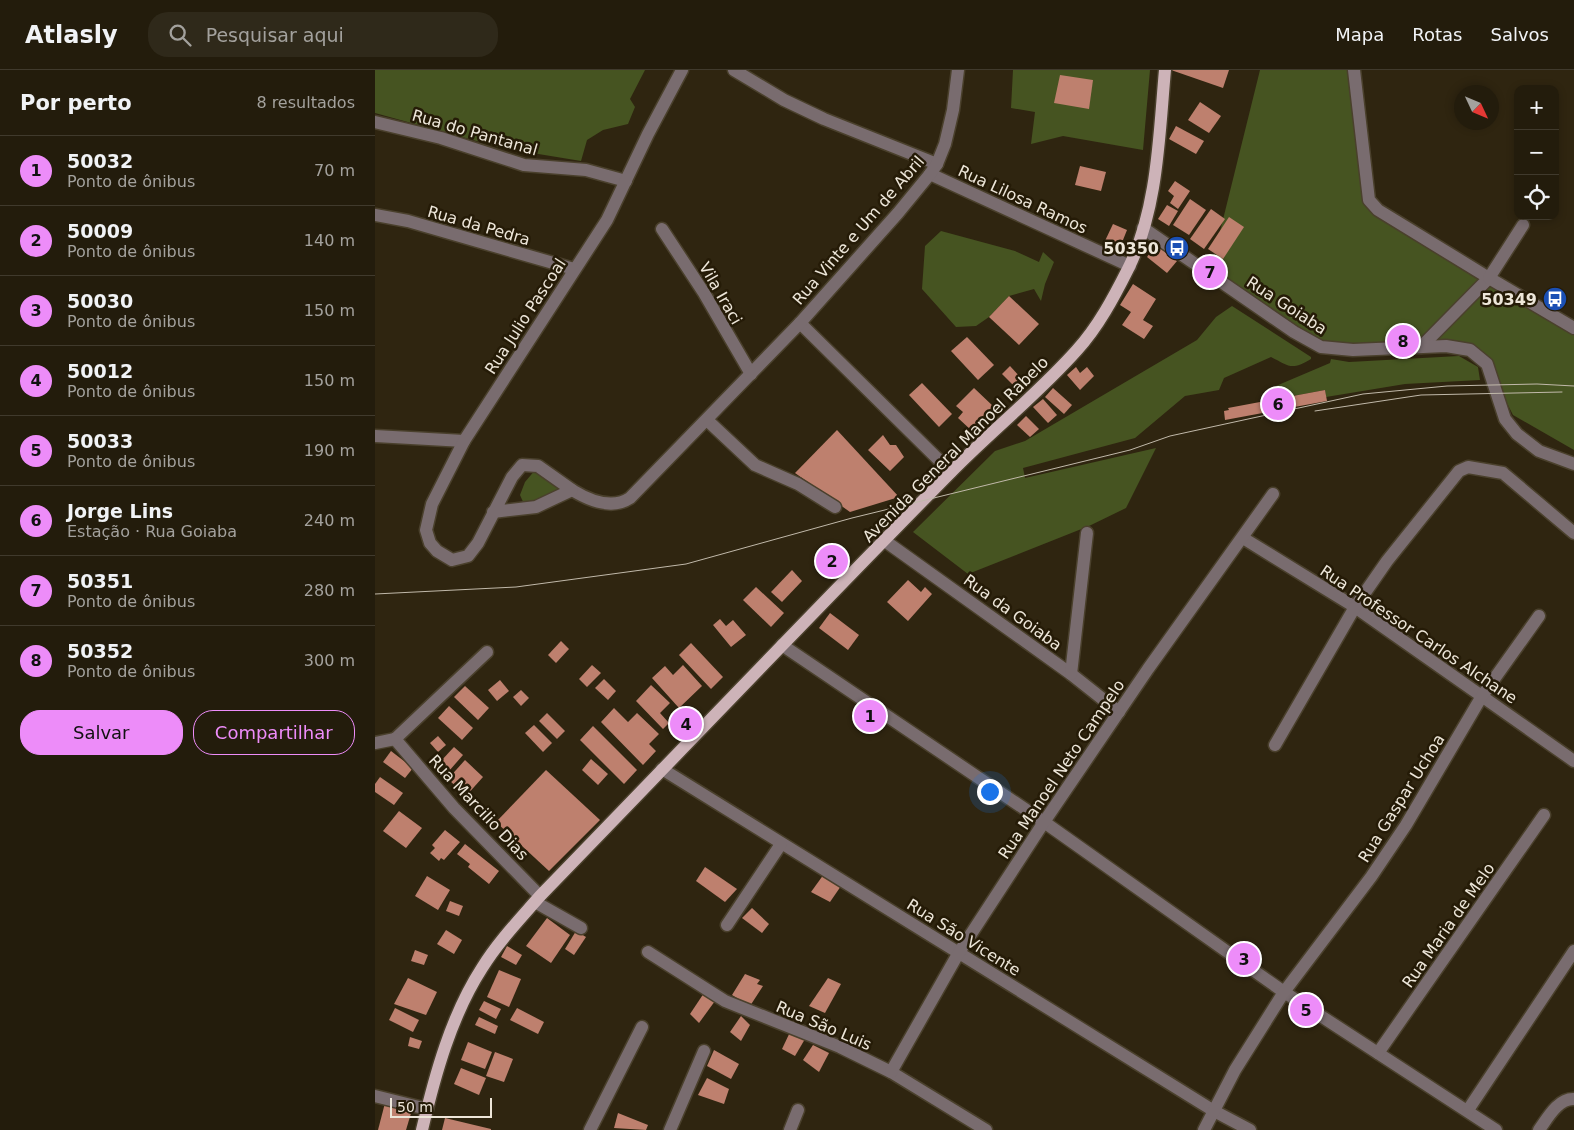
<!DOCTYPE html>
<html lang="pt">
<meta charset="utf-8">
<style>
:root{--surface:#231c0c;--page:#2f291a;--text:#f1f3f6;--muted:#a3a19d;--line:#403a2d;--accent:#ed8cf9}
body{margin:0;font-family:"DejaVu Sans",sans-serif;background:var(--page);color:var(--text)}
.controls{position:absolute;right:15px;top:15px;display:grid;overflow:hidden;border-radius:10px;box-shadow:0 2px 8px #0003}
.controls button{width:45px;height:45px;display:grid;place-items:center;padding:0;border:0;border-bottom:1px solid var(--line);background:var(--surface);color:var(--text);font:25px sans-serif}
.compass{position:absolute;left:1079px;top:15px;width:45px;height:45px;border-radius:50%;background:var(--surface);box-shadow:0 2px 8px #0003;rotate:134deg}
.scale{position:absolute;left:15px;bottom:12px;width:102px;box-sizing:border-box;padding-left:5px;border:2px solid #ede6d9;border-top:0;font-size:14px;line-height:18px;white-space:nowrap;color:#ede6d9;-webkit-text-stroke:4px #251b07;paint-order:stroke}
.you{position:absolute;left:614px;top:721px;width:18px;height:18px;margin:-12px;border:4px solid #fff;border-radius:50%;background:#1a73e8;box-shadow:0 0 0 8px #1a73e833}
.badge{display:grid;place-items:center;width:32px;height:32px;border-radius:50%;background:var(--accent);color:#111;font-size:16px;font-weight:700}
.pin{position:absolute;translate:-50% -50%;border:2px solid #fff;box-shadow:0 1px 5px #0006}
.list{margin:0;padding:0;list-style:none}
h2{display:flex;justify-content:space-between;align-items:center;height:65px;margin:0;padding:0 20px;font-size:21px}
h2 small{font-size:16px;font-weight:400;color:var(--muted)}
.list li{display:grid;grid-template-columns:32px 1fr auto;gap:15px;align-items:center;box-sizing:border-box;height:70px;padding:0 20px;border-top:1px solid var(--line)}
.list b{display:block;font-size:19px;white-space:nowrap}
.list p{margin:0;font-size:16px;white-space:nowrap;color:var(--muted)}
.list em{font-size:16px;font-style:normal;color:var(--muted)}
.actions{display:flex;gap:10px;padding:15px 20px}
.actions a{flex:1;padding:11px 0;border:1px solid var(--accent);border-radius:20px;text-align:center;font-size:18px;color:var(--accent)}
.actions .main{background:var(--accent);color:#111}
.icon{flex:none;width:28px;height:28px;fill:none;stroke:currentColor;stroke-width:2;stroke-linecap:round;stroke-linejoin:round}
.map{position:relative;flex:none;width:1199px;height:1060px;overflow:hidden}
header{display:flex;align-items:center;gap:30px;box-sizing:border-box;height:70px;padding:0 25px;background:var(--surface);border-bottom:1px solid var(--line)}
header strong{font-size:24px}
nav{display:flex;gap:28px;margin-inline-start:auto;font-size:18px}
.search{width:350px;height:45px;background:var(--page);display:flex;align-items:center;gap:12px;box-sizing:border-box;padding:0 18px;border-radius:20px;color:var(--muted);font-size:19px}
main{display:flex}
aside{flex:1;background:var(--surface)}
.map>svg:first-child{display:block}
.green{fill:#465421}
.building{fill:#be806e}
.lines{fill:none;stroke-linecap:round;stroke-linejoin:round}
.minor-casing{stroke:#4a402c;stroke-width:15}
.major-casing{stroke:#4a402c;stroke-width:15}
.minor{stroke:#796c6f;stroke-width:12}
.major{stroke:#cdb3b8;stroke-width:12}
.tram{stroke:#c1b9aa;stroke-width:1}
.labels{text-anchor:middle;stroke-width:5;stroke-linejoin:round;paint-order:stroke}
.street-label{font-size:16px;fill:#ede6d9;stroke:#251b07}
.poi-label{font-size:16px;font-weight:bold;fill:#ede6d9;stroke:#251b07;text-anchor:end}
</style>
<header>
<strong>Atlasly</strong>
<div class="search"><svg class="icon" aria-label="search" viewBox="0 0 24 24"><circle cx="10" cy="10" r="6"/><path d="M15 15l6 6"/></svg>Pesquisar aqui</div>
<nav><a>Mapa</a><a>Rotas</a><a>Salvos</a></nav>
</header>
<main>
<aside>
<h2>Por perto<small>8 resultados</small></h2>
<ul class="list">
<li><span class="badge">1</span><div><b>50032</b><p>Ponto de ônibus</p></div><em>70 m</em></li>
<li><span class="badge">2</span><div><b>50009</b><p>Ponto de ônibus</p></div><em>140 m</em></li>
<li><span class="badge">3</span><div><b>50030</b><p>Ponto de ônibus</p></div><em>150 m</em></li>
<li><span class="badge">4</span><div><b>50012</b><p>Ponto de ônibus</p></div><em>150 m</em></li>
<li><span class="badge">5</span><div><b>50033</b><p>Ponto de ônibus</p></div><em>190 m</em></li>
<li><span class="badge">6</span><div><b>Jorge Lins</b><p>Estação · Rua Goiaba</p></div><em>240 m</em></li>
<li><span class="badge">7</span><div><b>50351</b><p>Ponto de ônibus</p></div><em>280 m</em></li>
<li><span class="badge">8</span><div><b>50352</b><p>Ponto de ônibus</p></div><em>300 m</em></li>
</ul>
<div class="actions"><a class="main">Salvar</a><a>Compartilhar</a></div>
</aside>
<div class="map">
<svg width="1199" height="1060" viewBox="0 0 1199 1060">
<rect width="100%" height="100%" fill="#2f2510"/>
<g class="green">
<path d="M0,0H270L255,29L260,37L253,54L228,60L212,70L206,91L127,78L0,43Z"/>
<path d="M638,0H775L768,80L688,66L656,74L660,42L636,38Z"/>
<path d="M885,0H980L994,130L1199,254V380L1138,345L1112,294L1071,276L957,279L835,202Z"/>
<path d="M566,161L640,181L664,192L668,182L679,192L670,214L666,231L659,219L634,226L614,247L601,256L581,257L547,219L550,176Z"/>
<path d="M857,236L936,287V289C916,301 914,296 896,287L849,308L844,320L810,326L760,368L648,398L650,408L781,378L751,438L714,456L593,504L538,462L620,381L650,371L822,270L841,247Z"/>
<path d="M1084,286L1103,297L1105,310L1030,314L951,327L950,320L896,330L894,319L955,293L956,289L974,292Z"/>
<path d="M161,399L187,417L157,434H149L145,425L150,412Z"/>
</g>
<g class="building">
<path d="M796,0H854L848,18Z"/>
<path d="M685,5L718,10L714,39L679,33Z"/>
<path d="M825,32L846,46L834,63L813,50Z"/>
<path d="M801,56L829,71L821,84L794,69Z"/>
<path d="M705,96L731,102L726,121L700,115Z"/>
<path d="M800,111L815,121L803,139L795,133L799,126L793,121Z"/>
<path d="M815,129L831,140L814,165L798,155Z"/>
<path d="M792,135L803,141L794,156L783,149Z"/>
<path d="M836,139L850,149L829,179L815,169Z"/>
<path d="M854,147L869,157L848,189L833,179Z"/>
<path d="M738,154L752,160L744,180L729,173Z"/>
<path d="M781,175L802,191L792,203L772,187Z"/>
<path d="M758,214L781,229L768,250L778,256L769,269L747,255L756,242L745,235Z"/>
<path d="M634,226L664,254L644,275L614,247Z"/>
<path d="M592,267L619,295L603,310L576,281Z"/>
<path d="M635,296L646,308L638,315L627,304Z"/>
<path d="M701,297L705,303L712,297L719,306L705,320L692,305Z"/>
<path d="M547,313L577,344L564,357L534,325Z"/>
<path d="M599,318L619,337L596,360L583,348L588,342L581,336Z"/>
<path d="M678,318L697,335L689,344L670,327Z"/>
<path d="M950,320L952,331L850,350L849,341L854,340L853,338Z"/>
<path d="M668,329L682,345L673,353L658,337Z"/>
<path d="M651,346L664,359L655,367L642,355Z"/>
<path d="M462,360L524,427L475,442L420,403Z"/>
<path d="M508,365L515,375H521L529,387L515,401L493,380Z"/>
<path d="M417,500L427,511L407,532L396,522Z"/>
<path d="M533,510L546,522L550,517L557,524L533,551L512,532Z"/>
<path d="M381,517L409,543L396,557L368,530Z"/>
<path d="M455,543L484,565L473,580L444,558Z"/>
<path d="M345,549L351,556L358,550L371,565L356,577L338,555Z"/>
<path d="M186,571L194,579L181,593L173,585Z"/>
<path d="M316,573L348,607L336,619L304,585Z"/>
<path d="M217,595L226,603L212,617L204,609Z"/>
<path d="M308,595L327,616L304,638L277,608L290,596L298,605Z"/>
<path d="M229,609L241,621L233,630L220,618Z"/>
<path d="M125,610L134,621L122,631L113,620Z"/>
<path d="M276,615L295,633L285,643L294,653L288,659L261,631Z"/>
<path d="M90,616L114,638L103,650L79,627Z"/>
<path d="M146,620L154,628L146,636L138,627Z"/>
<path d="M74,636L98,658L87,670L63,648Z"/>
<path d="M239,638L253,652L262,643L284,664L274,674L281,681L268,695L226,652Z"/>
<path d="M172,643L190,661L182,669L164,651Z"/>
<path d="M159,655L177,673L168,682L150,663Z"/>
<path d="M218,656L262,700L249,714L205,670Z"/>
<path d="M63,666L71,675L63,682L55,673Z"/>
<path d="M79,677L88,685L74,701L65,692Z"/>
<path d="M16,681L38,698L30,708L8,692Z"/>
<path d="M216,689L233,704L223,715L207,700Z"/>
<path d="M90,690L108,707L91,726L73,709Z"/>
<path d="M171,700L225,750L174,801L121,752Z"/>
<path d="M5,707L28,723L19,735L0,722V714Z"/>
<path d="M24,741L47,758L31,778L8,761Z"/>
<path d="M70,760L85,772L69,790L66,788L64,791L55,783L60,778L57,775Z"/>
<path d="M90,774L124,801L114,814L93,797L95,794L82,784Z"/>
<path d="M330,797L362,819L350,832L321,811Z"/>
<path d="M449,804L466,816L455,832L436,822Z"/>
<path d="M52,806L75,820L63,840L40,826Z"/>
<path d="M75,831L88,836L84,846L71,841Z"/>
<path d="M377,838L394,854L387,863L367,848Z"/>
<path d="M172,848L195,865L176,893L151,876Z"/>
<path d="M71,860L87,870L79,884L62,874Z"/>
<path d="M201,861L211,867L199,885L190,879Z"/>
<path d="M132,876L147,885L141,895L126,887Z"/>
<path d="M40,880L53,885L49,895L36,891Z"/>
<path d="M124,900L146,909L134,937L112,927Z"/>
<path d="M370,904L385,910L382,914L388,916L375,936L357,925Z"/>
<path d="M33,908L62,922L51,945L19,934Z"/>
<path d="M453,908L466,914L450,943L434,936Z"/>
<path d="M329,923L340,931L324,953L315,944Z"/>
<path d="M109,931L126,939L121,949L104,940Z"/>
<path d="M20,938L44,950L38,962L14,950Z"/>
<path d="M142,938L169,952L163,964L135,950Z"/>
<path d="M366,946L375,955L366,971L355,962Z"/>
<path d="M104,947L123,956L120,964L100,955Z"/>
<path d="M416,960L430,969L420,986L407,979Z"/>
<path d="M35,967L47,971L44,979L33,976Z"/>
<path d="M93,972L117,982L110,999L86,990Z"/>
<path d="M438,975L454,983L444,1002L428,990Z"/>
<path d="M339,980L364,994L356,1009L332,996Z"/>
<path d="M120,982L138,989L129,1012L111,1006Z"/>
<path d="M86,998L111,1008L104,1025L79,1014Z"/>
<path d="M332,1008L354,1019L349,1034L323,1025Z"/>
<path d="M10,1033L37,1040L31,1060H3Z"/>
<path d="M243,1043L273,1055L271,1060L239,1058Z"/>
<path d="M70,1048L116,1059V1060H67Z"/>
</g>
<g class="lines">
<g class="minor-casing">
<g id="minor">
<path d="M359,0L409,30L449,49L562,94"/>
<path d="M979,0L994,130L1003,140L1114,208L1046,277"/>
<path d="M0,52L66,68L149,95L211,100L251,111"/>
<path d="M555,104L755,196"/>
<path d="M0,145L33,151L199,199"/>
<path d="M1148,155L1114,208L1199,258"/>
<path d="M768,158L919,262L946,277L978,280L1071,276L1095,280L1112,294L1130,349L1142,364L1164,381L1199,394"/>
<path d="M287,159L329,223L376,304"/>
<path d="M425,253L576,402"/>
<path d="M332,350L380,395L423,414L460,437"/>
<path d="M0,366L89,371"/>
<path d="M197,420C215,431 237,440 255,428L425,253L523,143L555,104L562,94L570,74L578,40L583,0"/>
<path d="M118,442L161,437L197,420L163,396L147,395L137,407L103,473L93,486L77,490L62,481L55,473L51,460L57,434L89,371L232,150L273,64L307,0"/>
<path d="M868,468L980,537L1199,691"/>
<path d="M510,471L696,604L744,642"/>
<path d="M407,575L669,752L909,922L1121,1060"/>
<path d="M696,604L712,463"/>
<path d="M20,669L79,738L165,826"/>
<path d="M20,669L112,582"/>
<path d="M0,673L20,669"/>
<path d="M900,675L980,537L1012,491L1084,401L1093,397L1128,403L1199,463"/>
<path d="M287,699L839,1041L875,1060"/>
<path d="M160,832L206,858"/>
<path d="M352,855L406,774"/>
<path d="M273,882L350,931L465,977L516,1002L611,1060"/>
<path d="M1003,983L1169,745"/>
<path d="M516,1002L583,884L669,752L773,599L898,424"/>
<path d="M0,1026L52,1039"/>
<path d="M1093,1040L1199,881"/>
<path d="M215,1060L267,957"/>
<path d="M295,1060L329,981"/>
<path d="M415,1060L423,1040"/>
<path d="M829,1060L860,1000L909,922L996,807L1031,755L1107,626L1164,546"/>
<path d="M1164,1060C1172,1049 1183,1028 1199,1029"/>
</g>
</g>
<g class="major-casing">
<path id="major" d="M47,1060C60,1005 76,946 107,898C123,872 145,849 165,826C302,685 437,543 575,403C616,361 663,324 702,280C723,257 739,227 753,199C783,139 784,65 790,0"/>
</g>
<use href="#minor" class="minor"/>
<use href="#major" class="major"/>
<g class="tram">
<path d="M940,341L1046,325L1187,322"/>
<path d="M0,524L141,517L311,494L477,448L755,380L795,366L988,324L1072,316L1162,314L1199,316"/>
</g>
</g>
<defs>
<g id="bus-disc" transform="scale(1.25)"><circle r="9.5" fill="#1a4fb4" stroke="#251b07"/><path d="M-5-6H5V4H4V6H2V4H-2V6H-4V4H-5ZM-3.5-4V0h7V-4ZM-3.5 1.2v1.5H-2V1.2ZM2 1.2v1.5H3.5V1.2Z" fill="#fff"/></g>
</defs>
<g fill-rule="evenodd">
<use href="#bus-disc" x="802" y="178"/>
<use href="#bus-disc" x="1180" y="229"/>
</g>
<g class="labels">
<g class="street-label">
<text transform="translate(100 62) rotate(16)" y="6">Rua do Pantanal</text>
<text transform="translate(648 129) rotate(25)" y="6">Rua Lilosa Ramos</text>
<text transform="translate(104 155) rotate(16)" y="6">Rua da Pedra</text>
<text transform="translate(483 160) rotate(-49)" y="6">Rua Vinte e Um de Abril</text>
<text transform="translate(346 223) rotate(60)" y="6">Vila Iraci</text>
<text transform="translate(912 235) rotate(33)" y="6">Rua Goiaba</text>
<text transform="translate(150 246) rotate(-57)" y="6">Rua Julio Pascoal</text>
<text transform="translate(580 379) rotate(-45)" y="6">Avenida General Manoel Rabelo</text>
<text transform="translate(638 542) rotate(36)" y="6">Rua da Goiaba</text>
<text transform="translate(1044 564) rotate(34)" y="6">Rua Professor Carlos Alchane</text>
<text transform="translate(686 699) rotate(-56)" y="6">Rua Manoel Neto Campelo</text>
<text transform="translate(1026 728) rotate(-58)" y="6">Rua Gaspar Uchoa</text>
<text transform="translate(104 737) rotate(47)" y="6">Rua Marcilio Dias</text>
<text transform="translate(1073 855) rotate(-55)" y="6">Rua Maria de Melo</text>
<text transform="translate(589 867) rotate(32)" y="6">Rua São Vicente</text>
<text transform="translate(449 955) rotate(23)" y="6">Rua São Luis</text>
</g>
<g class="poi-label">
<text x="784" y="184">50350</text>
<text x="1162" y="235">50349</text>
</g>
</g>
</svg>
<div class="controls">
<button>+</button>
<button>−</button>
<button><svg class="icon" aria-label="locate" viewBox="0 0 24 24"><circle cx="12" cy="12" r="6"/><path d="M12 2v4M12 18v4M2 12h4M18 12h4"/></svg></button>
</div>
<svg class="compass" viewBox="-18 -18 36 36"><path d="M0-13l5 13h-10z" fill="#e53935"/><path d="M0 13l5-13h-10z" fill="#a3a19d"/></svg>
<div class="scale">50 m</div>
<div class="you"></div>
<div class="pin badge" style="left:495px;top:646px">1</div>
<div class="pin badge" style="left:457px;top:491px">2</div>
<div class="pin badge" style="left:869px;top:889px">3</div>
<div class="pin badge" style="left:311px;top:654px">4</div>
<div class="pin badge" style="left:931px;top:940px">5</div>
<div class="pin badge" style="left:903px;top:334px">6</div>
<div class="pin badge" style="left:835px;top:202px">7</div>
<div class="pin badge" style="left:1028px;top:271px">8</div>
</div>
</main>
